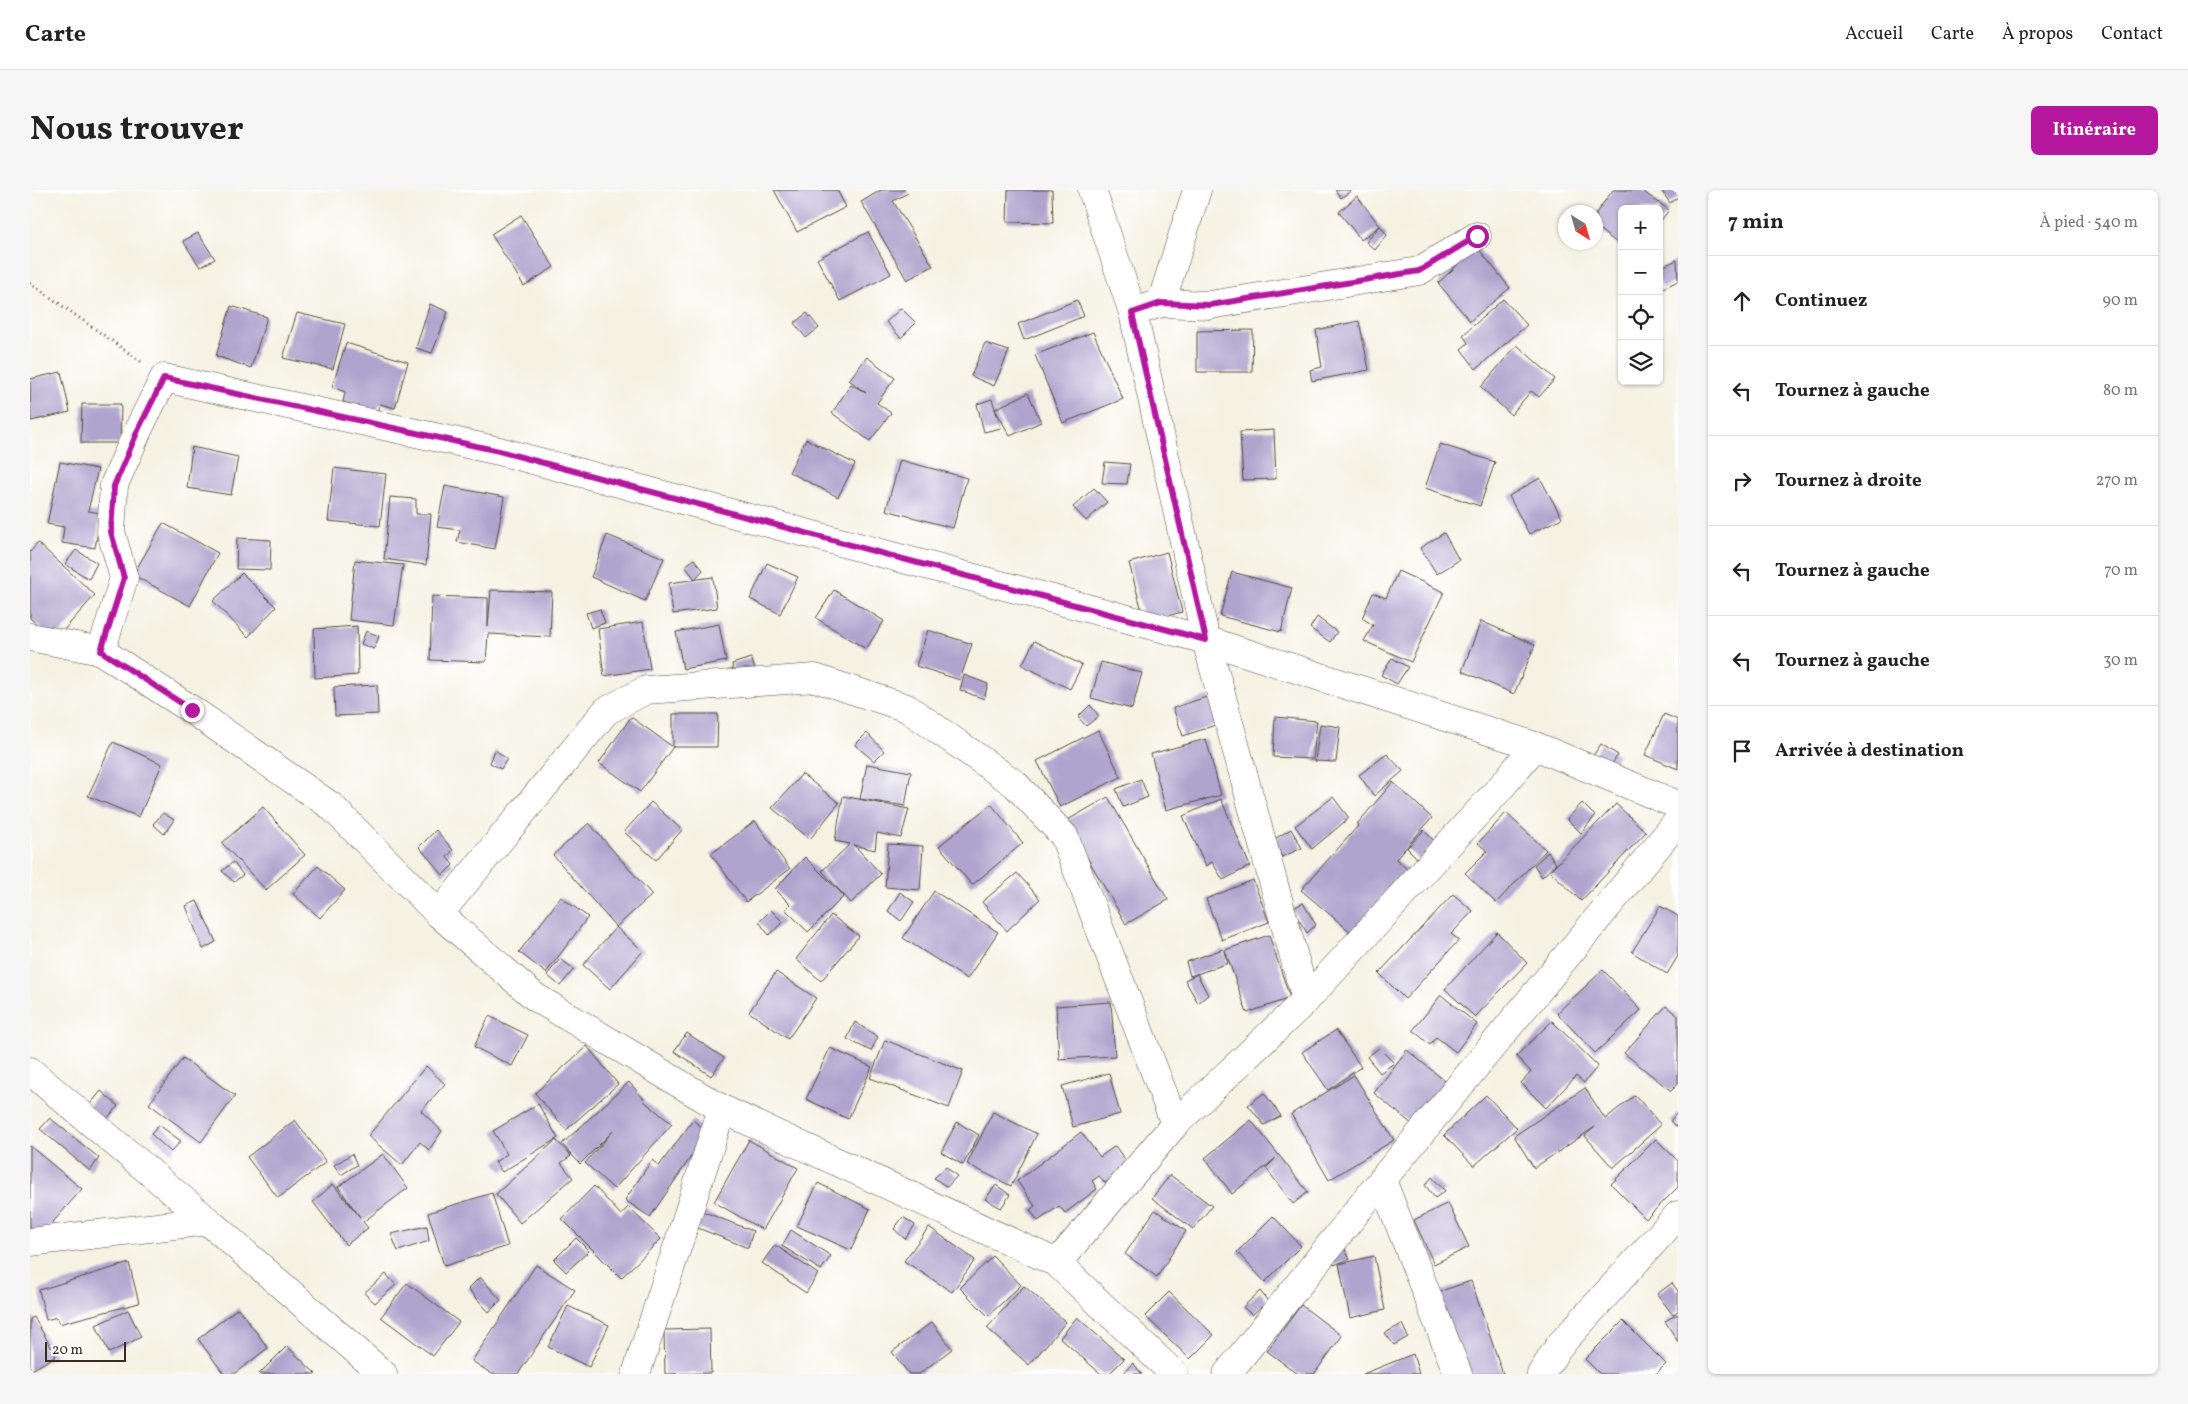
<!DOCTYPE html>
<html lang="fr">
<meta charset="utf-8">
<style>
:root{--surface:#fff;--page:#f6f6f6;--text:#222;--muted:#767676;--line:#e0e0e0;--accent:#b5179e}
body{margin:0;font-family:Vollkorn,serif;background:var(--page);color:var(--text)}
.controls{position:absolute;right:15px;top:15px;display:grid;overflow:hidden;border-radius:8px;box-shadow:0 1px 4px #0004}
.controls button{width:45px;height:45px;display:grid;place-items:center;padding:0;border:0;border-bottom:1px solid var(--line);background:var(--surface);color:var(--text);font:25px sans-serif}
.compass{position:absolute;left:1528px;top:15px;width:45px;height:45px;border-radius:50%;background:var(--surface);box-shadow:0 1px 4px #0004;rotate:143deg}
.scale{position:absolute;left:15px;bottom:12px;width:81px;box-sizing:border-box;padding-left:5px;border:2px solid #3b2a1e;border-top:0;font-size:14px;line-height:18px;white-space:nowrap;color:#3b2a1e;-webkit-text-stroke:4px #fff;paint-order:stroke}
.stop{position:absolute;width:15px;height:15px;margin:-11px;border:4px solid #b5179e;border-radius:50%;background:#fff}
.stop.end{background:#b5179e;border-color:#fff;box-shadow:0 1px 5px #0008}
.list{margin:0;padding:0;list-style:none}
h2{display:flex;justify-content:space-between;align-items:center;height:65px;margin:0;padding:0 20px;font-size:21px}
h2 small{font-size:16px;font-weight:400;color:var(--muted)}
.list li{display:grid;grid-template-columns:32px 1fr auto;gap:15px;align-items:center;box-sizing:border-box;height:90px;padding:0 20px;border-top:1px solid var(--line)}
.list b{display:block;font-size:19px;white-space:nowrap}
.list em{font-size:16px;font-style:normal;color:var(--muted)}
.icon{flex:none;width:28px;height:28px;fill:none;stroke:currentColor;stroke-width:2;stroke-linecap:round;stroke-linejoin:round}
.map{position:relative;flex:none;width:1648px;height:1184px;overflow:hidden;border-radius:8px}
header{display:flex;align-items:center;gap:30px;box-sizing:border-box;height:70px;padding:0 25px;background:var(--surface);border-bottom:1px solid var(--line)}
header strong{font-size:24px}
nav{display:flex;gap:28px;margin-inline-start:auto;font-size:18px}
.intro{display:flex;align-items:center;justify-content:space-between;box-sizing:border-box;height:120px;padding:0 30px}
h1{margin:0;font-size:35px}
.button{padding:12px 22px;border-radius:8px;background:var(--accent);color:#fff;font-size:18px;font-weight:700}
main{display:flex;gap:30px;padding:0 30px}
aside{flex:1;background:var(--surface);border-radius:8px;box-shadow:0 1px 4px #0004}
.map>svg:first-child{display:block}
.building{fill:#aea4ce}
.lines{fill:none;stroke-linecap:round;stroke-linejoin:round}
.minor-casing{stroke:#57483c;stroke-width:29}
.path{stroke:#57483c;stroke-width:3;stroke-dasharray:1 4;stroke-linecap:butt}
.minor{stroke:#fff;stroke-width:28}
.route{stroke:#b5179e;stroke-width:6}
</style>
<header>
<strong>Carte</strong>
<nav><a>Accueil</a><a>Carte</a><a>À propos</a><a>Contact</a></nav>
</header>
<div class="intro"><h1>Nous trouver</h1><a class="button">Itinéraire</a></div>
<main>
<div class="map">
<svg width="1648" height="1184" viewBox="0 0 1648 1184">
<rect width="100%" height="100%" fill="#fff"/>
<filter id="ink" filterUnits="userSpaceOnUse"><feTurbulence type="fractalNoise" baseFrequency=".02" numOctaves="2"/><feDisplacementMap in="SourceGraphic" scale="10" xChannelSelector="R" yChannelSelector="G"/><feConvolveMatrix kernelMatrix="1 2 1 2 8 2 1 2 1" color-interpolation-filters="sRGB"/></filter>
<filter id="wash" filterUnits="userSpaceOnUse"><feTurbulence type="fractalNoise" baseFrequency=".0096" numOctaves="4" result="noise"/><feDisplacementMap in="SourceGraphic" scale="20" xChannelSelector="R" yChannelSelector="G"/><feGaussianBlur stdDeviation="1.12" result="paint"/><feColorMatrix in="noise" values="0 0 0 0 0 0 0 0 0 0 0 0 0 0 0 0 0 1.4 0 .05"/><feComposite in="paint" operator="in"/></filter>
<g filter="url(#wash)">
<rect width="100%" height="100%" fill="#f5f2e3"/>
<g id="blocks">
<g class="building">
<path d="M744,0H807L816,17L767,42Z"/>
<path d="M851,0H875L878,3L863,11L903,76L877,90L831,12Z"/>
<path d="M978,0H1022L1023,33L977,32Z"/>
<path d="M1305,0H1322L1311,8Z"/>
<path d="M1583,0H1611L1639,20L1629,33V19H1592V57L1566,37V23Z"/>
<path d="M1631,0H1648V7L1640,13Z"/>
<path d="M1327,6L1350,36L1331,50L1309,22Z"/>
<path d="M491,25L524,77L494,96L461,44Z"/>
<path d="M1350,36L1357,45L1345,60L1336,52Z"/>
<path d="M838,42L861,84L810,111L787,69Z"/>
<path d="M168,43L185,69L170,77L153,51Z"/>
<path d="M1447,57L1480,98L1440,131L1408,93Z"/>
<path d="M1647,70L1648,91L1633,98L1629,90V78Z"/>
<path d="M1473,109L1497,135L1446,179L1431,159L1438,153L1433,145Z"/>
<path d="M1047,110L1054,126L994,150L988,134Z"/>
<path d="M400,114L418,122L402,163L386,158Z"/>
<path d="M201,116L237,127L221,178L186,166Z"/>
<path d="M871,118L886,133L871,148L856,132Z"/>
<path d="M267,123L315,134L303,179L253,168Z"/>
<path d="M777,123L789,138L776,148L764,133Z"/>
<path d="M1329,131L1339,180L1282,191L1280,180L1292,177L1286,140Z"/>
<path d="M1223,140L1222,182H1167V141Z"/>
<path d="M1063,142L1093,209L1033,233L1005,165Z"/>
<path d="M316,153L378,172L365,218L350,214L347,222L313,212L315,202L302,197Z"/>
<path d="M955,153L979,161L964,196L941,186Z"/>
<path d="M1487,155L1525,189L1509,207L1501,201L1481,225L1451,197Z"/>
<path d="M837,167L865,188L847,213L861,223L840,251L802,223L821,194L836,203L819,190Z"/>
<path d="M31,182L40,222L1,231L0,189Z"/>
<path d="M998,203L1011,232L980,246L965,219Z"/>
<path d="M962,209L971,238L954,242L947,214Z"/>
<path d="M52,214H91L90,253H51Z"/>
<path d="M1244,240L1246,289L1213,290L1210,242Z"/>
<path d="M776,249L825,274L808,307L759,282Z"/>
<path d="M1410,254L1465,272L1450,316L1395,298Z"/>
<path d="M162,257L208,267L201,305L157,298Z"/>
<path d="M870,270L937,288L923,338L856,320Z"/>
<path d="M30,272L68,279L58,321L71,323L65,358L32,353L34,337L17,334Z"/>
<path d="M1075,272L1100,274L1097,294L1072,293Z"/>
<path d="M304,278L356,284L350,336L298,331Z"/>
<path d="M1510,288L1532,328L1499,344L1479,306Z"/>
<path d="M415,296L474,307L465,359L427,352L430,340L407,337Z"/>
<path d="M1064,298L1077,312L1056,331L1043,317Z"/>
<path d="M360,307L386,309V324H401L396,375L354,369Z"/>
<path d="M133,333L188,363L160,416L103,385Z"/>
<path d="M1414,343L1429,370L1407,384L1390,358Z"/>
<path d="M577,345L634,368L615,411L561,387Z"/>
<path d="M207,348L241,350L240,380L206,379Z"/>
<path d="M8,353L65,405L24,451L0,428V362Z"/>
<path d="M46,360L67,373L59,389L35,374Z"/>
<path d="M1137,362L1152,422L1115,432L1099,373Z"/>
<path d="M664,369L673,380L665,389L655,376Z"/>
<path d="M325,370L373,375L364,435L319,430Z"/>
<path d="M737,373L768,387L750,424L720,409Z"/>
<path d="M1368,381L1414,402L1381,472L1334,451L1343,435L1332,428L1343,403L1356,408Z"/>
<path d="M1202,382L1262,398L1251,442L1190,426Z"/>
<path d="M212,383L246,417L218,447L183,411Z"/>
<path d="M683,387L687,418L643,424L639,393Z"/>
<path d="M461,400L522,402L520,447L458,444L456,472L400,470L402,406L458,408V437Z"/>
<path d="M804,400L854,431L836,459L786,428Z"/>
<path d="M570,419L575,433L561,438L556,423Z"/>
<path d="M1287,427L1307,442L1300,452L1280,438Z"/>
<path d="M1451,431L1505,455L1484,504L1432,481Z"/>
<path d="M613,432L620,479L574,486L568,439Z"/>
<path d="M689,434L696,471L653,479L646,442Z"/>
<path d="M327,436L328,485L285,488L284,439Z"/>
<path d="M898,440L942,454L930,490L886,476Z"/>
<path d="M336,441L349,446L344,459L331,454Z"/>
<path d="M1004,451L1052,475L1040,499L992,475Z"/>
<path d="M721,468L726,482L704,490L702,474Z"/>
<path d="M1362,468L1378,477L1367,494L1351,485Z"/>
<path d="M1071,472L1112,483L1102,519L1061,508Z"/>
<path d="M934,485L958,494L954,509L930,500Z"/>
<path d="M347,495L348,524L305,526L304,497Z"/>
<path d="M1179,506L1188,534L1153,546L1143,518Z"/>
<path d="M1060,515L1069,526L1056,536L1048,527Z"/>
<path d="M643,524H688L687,557H643Z"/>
<path d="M1634,524L1648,530V579L1615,565Z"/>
<path d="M601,527L643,557L610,602L569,573Z"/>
<path d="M1245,527L1287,531L1283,569L1243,567Z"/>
<path d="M1290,534L1310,537L1306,572L1285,571Z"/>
<path d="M1068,540L1091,587L1030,617L1007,571Z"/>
<path d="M837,543L854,561L844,571L825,555Z"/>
<path d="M1176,549L1191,605L1136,620L1121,564Z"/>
<path d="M83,552L132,574L109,627L58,606Z"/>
<path d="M1571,554L1588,565L1575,584L1558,573Z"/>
<path d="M465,560L477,569L471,579L460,573Z"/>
<path d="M1357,564L1373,581L1344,606L1329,585Z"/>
<path d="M837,574L881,582L875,616L830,609Z"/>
<path d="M772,584L809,613L780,649L742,618Z"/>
<path d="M1111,589L1118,607L1093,617L1086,599Z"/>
<path d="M1363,592L1402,628L1366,669L1379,681L1323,744L1271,700L1328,636L1327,634Z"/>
<path d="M813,606L879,619L871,648L847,643L845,660L824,655L851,684L821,713L792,681L820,654L805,651Z"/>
<path d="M1078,607L1138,710L1096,734L1036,631Z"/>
<path d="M1303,607L1319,628L1282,659L1265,636Z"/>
<path d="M1191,609L1220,676L1193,690L1182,672L1176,676L1153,626Z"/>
<path d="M621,612L652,640L626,670L594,642Z"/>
<path d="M1552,613L1565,626L1551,643L1537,629Z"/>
<path d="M961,614L993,653L942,695L909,656Z"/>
<path d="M1586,614L1616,642L1551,711L1520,681Z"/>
<path d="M233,617L275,665L236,700L192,653Z"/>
<path d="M133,623L144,630L134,644L123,634Z"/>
<path d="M1476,623L1516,660L1466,713L1435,683L1457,661L1448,653Z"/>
<path d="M725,631L760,679L716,712L681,664Z"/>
<path d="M559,633L622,705L586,737L523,665Z"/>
<path d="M1261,639L1272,658L1252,667L1243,650Z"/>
<path d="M406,640L423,660L417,667L423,675L413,685L389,657Z"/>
<path d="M1394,640L1405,652L1389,670L1377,658Z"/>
<path d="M858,654L893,656L890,700L855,697Z"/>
<path d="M1518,662L1526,674L1512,687L1504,675Z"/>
<path d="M775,667L814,706L778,742L755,719L760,714L745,699Z"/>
<path d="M203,672L213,685L204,692L192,681Z"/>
<path d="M288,676L315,700L290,728L263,704Z"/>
<path d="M987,683L1010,709L977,741L952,712Z"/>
<path d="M1223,690L1239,732L1192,750L1176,709Z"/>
<path d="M904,701L968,742L937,789L873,748Z"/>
<path d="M870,702L884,712L871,731L858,721Z"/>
<path d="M1423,704L1443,721L1421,744L1429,750L1375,809L1349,783Z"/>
<path d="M531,707L558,727L516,783L489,762Z"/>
<path d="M167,711L186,752L173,759L156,716Z"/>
<path d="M1273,713L1286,735L1277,743L1262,719Z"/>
<path d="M1630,716L1648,726V766L1637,784L1602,762Z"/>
<path d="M741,720L753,732L739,745L729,732Z"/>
<path d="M801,725L829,746L791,791L766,769Z"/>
<path d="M586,737L613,761L580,799L553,775Z"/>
<path d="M1467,742L1497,773L1445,827L1415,799Z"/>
<path d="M1239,745L1260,808L1217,823L1195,760Z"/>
<path d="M1193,759L1198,773L1167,784L1178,805L1168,813L1155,790L1167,784L1160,786L1156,772Z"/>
<path d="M530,769L544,779L530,796L517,785Z"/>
<path d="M1573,780L1611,820L1565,863L1527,823Z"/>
<path d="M746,782L786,808L758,849L719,822Z"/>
<path d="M1411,805L1447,834L1426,862L1406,847L1400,855L1383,840Z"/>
<path d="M1081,812L1085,866L1029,869L1026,816Z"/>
<path d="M1636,816L1648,826V894L1641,901L1594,863Z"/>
<path d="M459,826L498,845L482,876L444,857Z"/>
<path d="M1522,831L1568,876L1554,893L1546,886L1516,918L1491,893L1501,882L1486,866Z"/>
<path d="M825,832L848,847L841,861L817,849Z"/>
<path d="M1306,840L1331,877L1298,900L1272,862Z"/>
<path d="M657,843L694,868L681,886L644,861Z"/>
<path d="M855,850L933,881L919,918L840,888Z"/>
<path d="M557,856L588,894L536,940L505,903Z"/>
<path d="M800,858L842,877L818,929L776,909Z"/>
<path d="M1349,858L1364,873L1350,883L1337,867Z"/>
<path d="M1377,860L1415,891L1382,934L1344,903Z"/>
<path d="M153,868L205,906L171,952L119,914Z"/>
<path d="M396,876L415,894L391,921L412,941L399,960L390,952L372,975L338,946Z"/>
<path d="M1079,883L1090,924L1043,937L1032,896Z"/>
<path d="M1324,885L1364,950L1299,990L1261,924Z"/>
<path d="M599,892L615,910L614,911L642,934L584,999L555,973L583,941L550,974L532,954Z"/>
<path d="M1555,898L1575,929L1605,905L1631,935L1583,978L1555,946L1565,937L1504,978L1484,946Z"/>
<path d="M71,901L88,916L74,932L57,918Z"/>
<path d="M1234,903L1251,926L1234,935L1218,915Z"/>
<path d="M1456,905L1487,938L1444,976L1414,945Z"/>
<path d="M508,914L528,948L472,982L465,972L477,964L463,941Z"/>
<path d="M963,922L1007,944L981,996L937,974Z"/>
<path d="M1648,922V938L1640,931Z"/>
<path d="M20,928L69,968L60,981L10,939Z"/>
<path d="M265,930L296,972L248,1008L217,967Z"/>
<path d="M663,930L678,942L620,1027L595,1010L622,970L629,976Z"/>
<path d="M1221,930L1278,1002L1263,1014L1236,978L1246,968L1202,1004L1175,968Z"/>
<path d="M927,932L949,945L933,975L911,962Z"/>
<path d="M129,935L151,951L141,962L121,944Z"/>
<path d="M1051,942L1070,967L1085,956L1099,975L1075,993L1069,986L1062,991L1067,999L1035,1023L1029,1016L1008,1031L1000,1020L1005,1016L987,991Z"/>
<path d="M1626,949L1648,971V997L1616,1029L1581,994Z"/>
<path d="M526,950L541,966L531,973L543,988L490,1033L466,1004Z"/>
<path d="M719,950L768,978L733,1040L684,1012Z"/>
<path d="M0,956L52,999L9,1048L0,1041Z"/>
<path d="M322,964L327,975L311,985L304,975Z"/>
<path d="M353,964L378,998L333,1032L338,1038L316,1055L283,1012L303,994L330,1027L308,997Z"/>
<path d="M916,977L927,986L917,997L904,988Z"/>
<path d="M1140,985L1182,1016L1163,1039L1122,1008Z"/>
<path d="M1402,987L1415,1001L1405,1008L1395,995Z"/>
<path d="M788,993L840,1019L821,1060L767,1036Z"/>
<path d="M966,995L980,1005L971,1018L955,1009Z"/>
<path d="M564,996L591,1025L598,1017L631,1049L591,1088L532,1029Z"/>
<path d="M462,1003L478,1056L414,1076L398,1023Z"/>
<path d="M1418,1013L1439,1057L1404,1074L1384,1030Z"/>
<path d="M664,1018L723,1041L718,1058L658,1034Z"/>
<path d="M1125,1020L1156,1041L1127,1087L1095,1064Z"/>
<path d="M1243,1026L1271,1056L1235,1092L1207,1062Z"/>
<path d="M873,1027L885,1035L875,1049L864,1039Z"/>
<path d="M397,1036L399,1051L368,1061L361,1044Z"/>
<path d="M899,1037L945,1070L922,1102L874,1071Z"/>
<path d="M761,1040L801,1066L791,1080L752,1056Z"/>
<path d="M546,1048L559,1061L536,1082L524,1070Z"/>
<path d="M745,1055L788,1084L776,1103L732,1073Z"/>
<path d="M1313,1056L1320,1069L1304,1075L1299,1065Z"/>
<path d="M963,1066L991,1095L958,1126L930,1098Z"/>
<path d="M1344,1066L1355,1120L1320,1128L1309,1074Z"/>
<path d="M99,1073L109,1113L29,1134L27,1127L16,1130L9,1100Z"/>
<path d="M506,1075L545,1100L488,1184H462L442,1171Z"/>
<path d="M356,1084L366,1095L345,1113L334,1103Z"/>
<path d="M450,1087L471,1110L459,1122L438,1099Z"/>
<path d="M1441,1091L1473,1184H1433L1405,1103Z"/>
<path d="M377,1093L429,1132L403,1166L351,1127Z"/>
<path d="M1642,1093L1648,1101V1121L1643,1125L1627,1104Z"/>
<path d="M994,1096L1036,1132L999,1175L957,1138Z"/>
<path d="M1230,1101L1238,1111L1222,1125L1213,1117Z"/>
<path d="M1139,1102L1184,1145L1160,1169L1115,1126Z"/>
<path d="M1271,1115L1312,1146L1284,1184H1268L1237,1161Z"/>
<path d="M538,1116L579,1135L559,1177L518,1157Z"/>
<path d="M208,1118L238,1158L204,1184H194L168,1149Z"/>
<path d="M98,1120L111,1147L79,1163L66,1135Z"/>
<path d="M1648,1124V1152L1635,1131Z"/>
<path d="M4,1127L26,1166L0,1181V1129Z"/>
<path d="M1047,1127L1094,1169L1079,1184H1071L1030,1148Z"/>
<path d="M1593,1131L1636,1174L1626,1184H1570L1555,1169Z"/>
<path d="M902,1132L922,1159L889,1184H879L862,1162Z"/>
<path d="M1372,1134L1378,1147L1364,1155L1355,1143Z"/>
<path d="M680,1139L681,1183L635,1184L634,1140Z"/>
<path d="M257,1156L286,1184H229Z"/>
<path d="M1383,1164L1389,1184H1333Z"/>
<path d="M1103,1173L1112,1184H1093Z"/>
</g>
</g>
</g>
<g filter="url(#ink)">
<use href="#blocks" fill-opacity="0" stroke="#57483c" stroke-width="1"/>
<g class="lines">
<g class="minor-casing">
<g id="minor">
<path d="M1062,0L1103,123L1176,450L1276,810"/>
<path d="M1131,113L1180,115L1389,81L1447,46"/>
<path d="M1116,118L1131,113L1167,0"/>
<path d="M0,447L71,461L162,520L301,616L409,724L505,807L692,919L1027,1073L1144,1184"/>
<path d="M71,461L94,388L81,342L84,295L109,238L134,188L469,261L1176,450L1505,556L1648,615"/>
<path d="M409,724L576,521L616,500L785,488L877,518L985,594L1034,646L1145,934"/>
<path d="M0,881L178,1031"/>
<path d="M0,1052L178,1031L353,1184"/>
<path d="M1027,1073L1145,934L1276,810L1472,596L1505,556"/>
<path d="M606,1184L692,919"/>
<path d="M1197,1184L1352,990"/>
<path d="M1428,1184L1352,990L1648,631"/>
<path d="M1511,1184L1529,1156L1648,1025"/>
</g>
</g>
<path class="path" d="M0,93L113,173"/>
<use href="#minor" class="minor"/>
</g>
</g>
<g class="lines" filter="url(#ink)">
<path class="route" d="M162,520L71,461L94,388L81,342L84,296L109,238L134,188L469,261L1176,450L1102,123L1131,113L1180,115L1389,81L1447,46"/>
</g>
</svg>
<div class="controls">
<button>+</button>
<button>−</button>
<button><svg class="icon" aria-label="locate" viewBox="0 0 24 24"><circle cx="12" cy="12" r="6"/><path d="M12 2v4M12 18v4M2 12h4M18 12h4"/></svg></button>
<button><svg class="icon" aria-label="layers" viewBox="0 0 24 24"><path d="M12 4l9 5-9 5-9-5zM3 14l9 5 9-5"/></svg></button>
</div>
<svg class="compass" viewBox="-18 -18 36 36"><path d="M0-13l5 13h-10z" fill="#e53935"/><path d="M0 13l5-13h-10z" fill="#767676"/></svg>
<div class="scale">20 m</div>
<div class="stop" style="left:1447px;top:46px"></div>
<div class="stop end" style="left:162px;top:520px"></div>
</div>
<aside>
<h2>7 min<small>À pied · 540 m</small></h2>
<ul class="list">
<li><svg class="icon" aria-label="ahead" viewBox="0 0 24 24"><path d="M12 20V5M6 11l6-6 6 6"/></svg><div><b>Continuez</b></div><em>90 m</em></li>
<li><svg class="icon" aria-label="left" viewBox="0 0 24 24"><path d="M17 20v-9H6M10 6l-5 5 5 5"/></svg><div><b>Tournez à gauche</b></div><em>80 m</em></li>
<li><svg class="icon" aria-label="right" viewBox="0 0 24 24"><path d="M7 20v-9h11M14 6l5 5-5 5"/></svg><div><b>Tournez à droite</b></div><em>270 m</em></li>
<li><svg class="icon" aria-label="left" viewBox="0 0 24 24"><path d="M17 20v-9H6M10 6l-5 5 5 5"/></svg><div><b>Tournez à gauche</b></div><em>70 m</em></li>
<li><svg class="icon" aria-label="left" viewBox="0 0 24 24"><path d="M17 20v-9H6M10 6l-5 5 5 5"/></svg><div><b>Tournez à gauche</b></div><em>30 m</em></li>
<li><svg class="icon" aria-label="arrive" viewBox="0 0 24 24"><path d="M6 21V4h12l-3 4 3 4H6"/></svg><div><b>Arrivée à destination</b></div></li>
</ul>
</aside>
</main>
